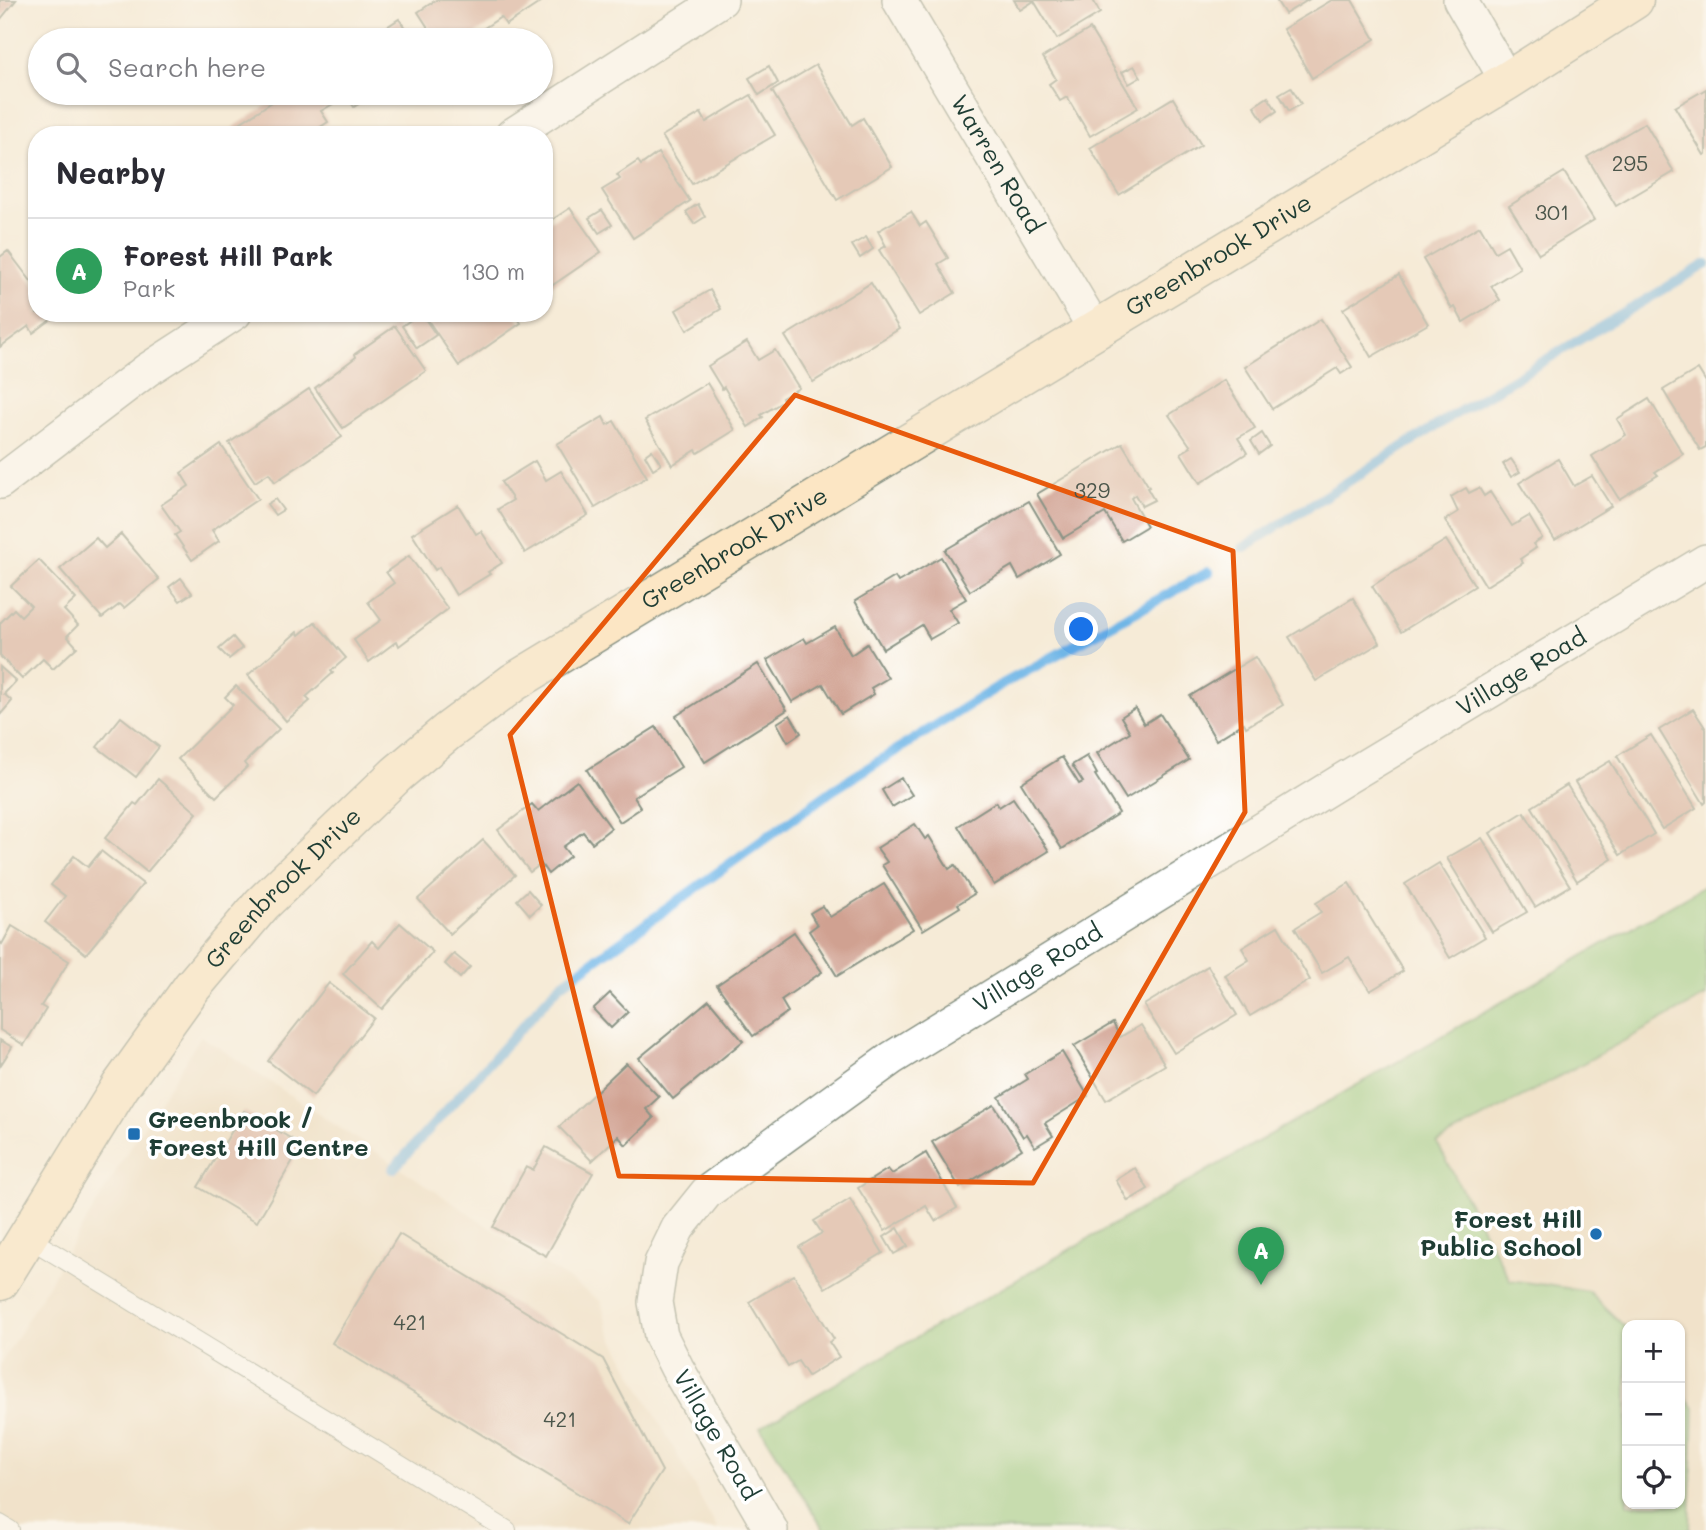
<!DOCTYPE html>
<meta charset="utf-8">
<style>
:root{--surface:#fff;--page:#f7f7f7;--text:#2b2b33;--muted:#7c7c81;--line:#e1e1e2;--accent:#ea580c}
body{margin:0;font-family:Mali,sans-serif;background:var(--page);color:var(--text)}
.controls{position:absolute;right:21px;bottom:21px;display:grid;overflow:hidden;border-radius:14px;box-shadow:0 2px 5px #0004}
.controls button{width:63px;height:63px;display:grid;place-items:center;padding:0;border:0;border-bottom:2px solid var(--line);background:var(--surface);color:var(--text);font:35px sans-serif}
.you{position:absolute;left:1082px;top:630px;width:24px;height:24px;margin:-18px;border:5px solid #fff;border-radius:50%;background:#1a73e8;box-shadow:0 0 0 10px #1a73e833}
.badge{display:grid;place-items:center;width:46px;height:46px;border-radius:50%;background:var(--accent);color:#fff;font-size:23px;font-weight:700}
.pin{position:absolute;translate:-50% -58px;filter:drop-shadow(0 2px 4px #0008)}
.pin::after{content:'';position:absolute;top:37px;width:24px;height:21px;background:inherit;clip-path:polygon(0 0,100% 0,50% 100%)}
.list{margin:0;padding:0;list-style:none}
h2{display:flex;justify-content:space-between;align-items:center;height:91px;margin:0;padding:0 28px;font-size:30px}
h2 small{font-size:23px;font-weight:400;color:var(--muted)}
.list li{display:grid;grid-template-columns:46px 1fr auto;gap:21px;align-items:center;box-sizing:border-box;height:105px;padding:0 28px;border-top:2px solid var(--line)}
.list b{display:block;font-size:26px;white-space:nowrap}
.list p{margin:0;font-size:23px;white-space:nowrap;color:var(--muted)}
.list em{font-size:23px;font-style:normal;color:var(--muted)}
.icon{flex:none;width:38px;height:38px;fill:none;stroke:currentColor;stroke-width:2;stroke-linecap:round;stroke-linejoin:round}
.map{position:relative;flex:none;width:1706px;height:1530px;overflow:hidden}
.search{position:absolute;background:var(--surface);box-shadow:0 2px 5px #0004;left:28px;top:28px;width:525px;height:77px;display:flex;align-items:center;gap:18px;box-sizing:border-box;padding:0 24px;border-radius:38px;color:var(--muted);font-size:26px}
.panel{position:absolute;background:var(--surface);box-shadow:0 2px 5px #0004;left:28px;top:126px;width:525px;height:196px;border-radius:28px}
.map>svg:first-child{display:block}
.built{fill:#ead8ba}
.green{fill:#8ec97d;stroke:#568358;stroke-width:2}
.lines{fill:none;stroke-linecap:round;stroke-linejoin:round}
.stream{stroke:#6fb6e6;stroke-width:10}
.building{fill:#d0a191}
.lane-casing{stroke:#8a9486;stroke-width:20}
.street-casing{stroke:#8a9486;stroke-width:36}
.secondary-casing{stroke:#8a9486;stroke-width:41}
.lane{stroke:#fff;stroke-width:18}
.street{stroke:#fff;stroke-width:33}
.secondary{stroke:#fce6c4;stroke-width:38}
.marked{fill:none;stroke:#e8590c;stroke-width:5;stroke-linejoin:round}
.poi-dot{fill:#1f6fb2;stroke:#fff;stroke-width:2.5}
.labels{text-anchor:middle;stroke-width:7;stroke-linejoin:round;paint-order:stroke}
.number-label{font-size:21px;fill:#4b564b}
.street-label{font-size:24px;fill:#1f3d34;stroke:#fff}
.poi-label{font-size:24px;font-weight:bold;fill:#1f3d34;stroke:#fff;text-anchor:start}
</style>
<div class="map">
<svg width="1706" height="1530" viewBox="0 0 1706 1530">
<rect width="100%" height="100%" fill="#fff"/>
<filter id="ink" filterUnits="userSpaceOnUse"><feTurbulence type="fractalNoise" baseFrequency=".0143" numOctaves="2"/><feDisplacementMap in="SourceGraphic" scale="14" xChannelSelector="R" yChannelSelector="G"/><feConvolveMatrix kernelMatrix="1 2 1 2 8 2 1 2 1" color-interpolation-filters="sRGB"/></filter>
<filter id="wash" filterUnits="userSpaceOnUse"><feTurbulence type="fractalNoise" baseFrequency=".00686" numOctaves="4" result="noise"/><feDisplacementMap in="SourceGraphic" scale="28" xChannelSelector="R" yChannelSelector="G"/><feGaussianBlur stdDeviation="1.57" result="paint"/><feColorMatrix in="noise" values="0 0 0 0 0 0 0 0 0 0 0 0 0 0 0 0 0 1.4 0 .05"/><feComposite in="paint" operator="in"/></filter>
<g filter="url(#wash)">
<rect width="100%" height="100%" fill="#f6ebd7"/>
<g class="built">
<path d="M1706,996V1530H1643L1680,1504V1325H1627V1501L1437,1143Z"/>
<path d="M201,1036L601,1301L609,1330L718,1530H0V1365L125,1156Z"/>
</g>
<path class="green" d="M1706,885V996L1437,1143L1510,1280L1588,1291L1627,1329V1504H1680V1389L1694,1408L1690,1530H824L760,1427Z"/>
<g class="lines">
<g class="stream">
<path d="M1243,548L1447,419L1706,264"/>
<path d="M393,1169L559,986L833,790L999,686L1209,572"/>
</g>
</g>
<g id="blocks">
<g class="building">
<path d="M0,0H16L0,20Z"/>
<path d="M436,0H540L541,2L506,25L501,17L466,40H436L418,12Z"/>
<path d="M1014,0H1093L1100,13L1057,39L1034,1L1020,10Z"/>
<path d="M1276,0H1308L1285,14Z"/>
<path d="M1332,0H1352L1375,39L1312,78L1283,29Z"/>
<path d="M399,19L413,40H367Z"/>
<path d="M1090,29L1138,108L1090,136L1067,97L1060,101L1049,84L1056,79L1043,57Z"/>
<path d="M816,65L852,125L863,118L892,167L837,200L772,91Z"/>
<path d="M769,66L778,83L759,95L749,78Z"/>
<path d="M1134,66L1141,77L1129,84L1122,72Z"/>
<path d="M1291,87L1301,104L1289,111L1279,94Z"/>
<path d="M1706,89V154L1704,155L1675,107Z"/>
<path d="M286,93H333L338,101L321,111L328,122L308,135H237L232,128Z"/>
<path d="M344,93H376L354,107Z"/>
<path d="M751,95L775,135L692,184L662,136L701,113L706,122Z"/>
<path d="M1268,97L1277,111L1263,120L1254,106Z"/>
<path d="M1173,98L1201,145L1119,195L1090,148Z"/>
<path d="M1645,123L1674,172L1616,206L1587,157Z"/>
<path d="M658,153L690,201L633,238L602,190L620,179L617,175L638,161L641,165Z"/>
<path d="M1564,172L1594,220L1539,254L1509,206Z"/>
<path d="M698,204L705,217L694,224L686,212Z"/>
<path d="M570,208L601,252L544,291V225Z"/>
<path d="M602,210L612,225L599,233L589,218Z"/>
<path d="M911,212L920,226L926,222L948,258L938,264L955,293L919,315L879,250L886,246L878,231Z"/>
<path d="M1480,226L1495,252L1507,245L1520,268L1491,286L1500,300L1463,322L1455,307L1452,309L1423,259Z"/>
<path d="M866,237L873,249L860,258L852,245Z"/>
<path d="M8,251L37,289V313H54L56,316L33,333L29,326L0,347V257Z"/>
<path d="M1399,275L1428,324L1371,357L1343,309Z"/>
<path d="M871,283L899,329L813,382L785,336Z"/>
<path d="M710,290L721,309L687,330L676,310Z"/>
<path d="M421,313L436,335L417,348L402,326Z"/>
<path d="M423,313H514L521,323L459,366Z"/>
<path d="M1321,319L1352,367L1341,374L1337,368L1272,409L1245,367Z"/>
<path d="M395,326L426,371L343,428L315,388L356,357L355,354Z"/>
<path d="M747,342L758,360L775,350L799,388L782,398L784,401L761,415L763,417L748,427L724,387L722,389L708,366Z"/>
<path d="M1698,369L1706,382V447L1700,450L1663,390Z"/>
<path d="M1224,380L1255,428L1238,438L1247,453L1200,483L1181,453L1191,447L1169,415Z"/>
<path d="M707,383L735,430L698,453L696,450L672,465L645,420Z"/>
<path d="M309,389L342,437L275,482L269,473L255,482L229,443Z"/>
<path d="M1649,399L1683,454L1655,472L1658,475L1619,499L1592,456L1626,435L1617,419Z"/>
<path d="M603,417L607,425L614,421L647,477L595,508L557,444Z"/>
<path d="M1262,433L1270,446L1259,454L1251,441Z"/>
<path d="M1122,443L1149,487L1147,488L1154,500L1142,506L1135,495L1131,498L1147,526L1122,541L1105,513L1063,538L1037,494Z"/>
<path d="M221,445L258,499L212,530L219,541L192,560L175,535L180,532L161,505L189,486L181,473Z"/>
<path d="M652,450L661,464L653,469L645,455Z"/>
<path d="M1511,459L1520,472L1511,477L1503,464Z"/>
<path d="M1558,459L1574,486L1592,476L1611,506L1555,540L1519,483Z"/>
<path d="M535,461L546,480L561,471L588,515L525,553L498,509L513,500L501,482Z"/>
<path d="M1466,488L1469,493L1479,488L1484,496L1490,492L1512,526L1529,516L1542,538L1533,544L1536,548L1520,559L1523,563L1486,586L1445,520L1458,512L1451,497Z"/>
<path d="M275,499L283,510L275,515L267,504Z"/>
<path d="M1029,501L1060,554L1019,579L1012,566L970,591L945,550Z"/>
<path d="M458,505L476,534L481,531L502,563L488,572L490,574L456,595L439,567L435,570L412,534Z"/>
<path d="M121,534L159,579L124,608L120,604L102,618L60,569L96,538L105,548Z"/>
<path d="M1446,540L1475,586L1401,632L1372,586Z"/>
<path d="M409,556L448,609L399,646L397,641L369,662L354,640L381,620L368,602L394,583L386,572Z"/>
<path d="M941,557L966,599L949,609L958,623L930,639L922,625L883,649L855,601L895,577L898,582Z"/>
<path d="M39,560L76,599L64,610L78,625L67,636L77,647L53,669L43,659L22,679L0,656V623L14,609L21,616L31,606L11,586Z"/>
<path d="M181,578L192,593L180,601L169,587Z"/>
<path d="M1353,598L1380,643L1316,681L1289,637Z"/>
<path d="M315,622L346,658L331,671L333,673L306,697L310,701L286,721L248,675L297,632L299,635Z"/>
<path d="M835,627L851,655L867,644L888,678L871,688L874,694L841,714L823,684L792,702L767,660L804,638L807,643Z"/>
<path d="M233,637L242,648L229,659L219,649Z"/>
<path d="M1255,657L1283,705L1246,727L1244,723L1216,740L1190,696Z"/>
<path d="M758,664L787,710L705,762L676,716Z"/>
<path d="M0,667L16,681L4,694L12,701L0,715Z"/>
<path d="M236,686L279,729L244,763L247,767L216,797L178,759L233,705L225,697Z"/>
<path d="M1135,708L1144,724L1160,714L1189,760L1126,799L1097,753L1130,732L1121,717Z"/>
<path d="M1693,709L1706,729V802L1704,804L1659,730Z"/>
<path d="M790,715L801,733L788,742L777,723Z"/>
<path d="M121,717L159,747L136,777L97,747Z"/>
<path d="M656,727L681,767L634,797L641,808L620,822L587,770Z"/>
<path d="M1651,735L1696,808L1662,829L1617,756Z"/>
<path d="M1087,756L1097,774L1095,775L1119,813L1062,849L1021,783L1062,757L1079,784L1083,782L1072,765Z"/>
<path d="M1610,761L1654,834L1620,855L1575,782Z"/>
<path d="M901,778L912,795L892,807L882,790Z"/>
<path d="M158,779L197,813L147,872L105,838L134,803L137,805Z"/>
<path d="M577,781L611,828L592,843L583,832L563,847L570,856L548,874L541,864L530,872L498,830L532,804L538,811Z"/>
<path d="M1567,785L1612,859L1577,881L1532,807Z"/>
<path d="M1013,798L1049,851L994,885L958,826L996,802L999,807Z"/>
<path d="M1524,812L1570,886L1535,907L1490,833Z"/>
<path d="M915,824L925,839L929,836L949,869L955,865L974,894L958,904L960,907L923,930L882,865L887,862L877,848Z"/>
<path d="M1482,838L1527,912L1492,932L1447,858Z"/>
<path d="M483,840L515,875L450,934L418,899Z"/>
<path d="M101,851L143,884L86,954L45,922L65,896L51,885L74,856L88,867Z"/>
<path d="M1439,863L1485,937L1450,958L1405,884Z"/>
<path d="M1349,883L1403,971L1370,991L1349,957L1322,973L1295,928L1321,912L1316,903Z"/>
<path d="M884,884L913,929L837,976L809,931L817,925L810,913L822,906L830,917Z"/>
<path d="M528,890L541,905L530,915L517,900Z"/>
<path d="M400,923L433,952L382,1009L343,974L372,941L379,948Z"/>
<path d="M12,926L69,961L41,1006L46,1009L24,1045L0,1030V942L2,944Z"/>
<path d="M1278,926L1310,980L1250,1016L1225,975L1249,960L1242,948Z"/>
<path d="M794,932L822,972L781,1000L788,1012L753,1036L717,985Z"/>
<path d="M454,954L470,967L460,978L445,964Z"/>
<path d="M1208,966L1237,1015L1174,1053L1144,1005Z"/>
<path d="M329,983L374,1018L313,1096L268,1061Z"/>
<path d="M610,993L628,1012L611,1028L593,1009Z"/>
<path d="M709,1000L743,1041L673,1099L639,1058Z"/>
<path d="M1113,1023L1120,1037L1141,1025L1165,1065L1106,1100L1074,1046Z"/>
<path d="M0,1040L12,1047L0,1066Z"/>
<path d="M1062,1052L1088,1096L1045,1123L1053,1136L1035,1147L1027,1134L1023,1137L999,1097L1028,1079L1025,1074Z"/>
<path d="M626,1063L659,1097L646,1109L654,1118L626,1145L618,1136L592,1161L559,1127Z"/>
<path d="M994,1105L1022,1149L960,1188L932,1142Z"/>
<path d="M244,1111L302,1145L257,1222L198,1187Z"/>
<path d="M546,1147L593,1173L546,1256L493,1227L526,1167L533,1170Z"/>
<path d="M926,1153L957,1208L935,1221L926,1206L885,1231L858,1188L888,1169L892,1174Z"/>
<path d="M1135,1168L1148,1189L1128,1201L1116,1180Z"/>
<path d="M850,1199L883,1253L825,1288L799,1247L822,1233L814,1221Z"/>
<path d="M898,1228L908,1246L894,1254L884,1237Z"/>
<path d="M399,1234L603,1359L662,1471L628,1524L332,1343Z"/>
<path d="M794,1275L834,1339L829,1342L839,1357L808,1376L798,1361L788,1367L749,1302Z"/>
</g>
</g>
</g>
<g filter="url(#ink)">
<use href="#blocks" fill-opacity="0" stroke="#8a9486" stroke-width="2"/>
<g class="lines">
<g class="lane-casing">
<g id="lane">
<path d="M27,1237L507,1530"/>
<path d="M0,1524L10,1530"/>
</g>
</g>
<g class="street-casing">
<g id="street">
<path id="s1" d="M899,0L1095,329"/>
<path d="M1460,0L1507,81"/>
<path d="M512,135L721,0"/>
<path d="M0,482L147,370L235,313"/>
<path id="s2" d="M771,1530L677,1368L661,1336L655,1302L661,1263L678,1228L707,1192L892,1058L1344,779L1706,561"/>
</g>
</g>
<g class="secondary-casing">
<g id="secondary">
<path id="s3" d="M0,1281L120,1087L192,987L262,904L397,774L447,732L514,682L1507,81L1634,0"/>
</g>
</g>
<use href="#lane" class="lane"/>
<use href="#street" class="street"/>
<use href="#secondary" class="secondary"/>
</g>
</g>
<path d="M0 0H1706V1530H0ZM795,395L1233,551L1245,812L1033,1183L619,1176L510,735Z" fill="#f6ebd7" fill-opacity=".55" fill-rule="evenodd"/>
<path class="marked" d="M795,395L1233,551L1245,812L1033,1183L619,1176L510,735Z"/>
<g class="poi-dot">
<rect x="127" y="1127" width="14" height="14" rx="3.5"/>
<circle cx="1596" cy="1234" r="7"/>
</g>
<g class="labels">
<g class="number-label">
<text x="1630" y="171">295</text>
<text x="1552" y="220">301</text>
<text x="1092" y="498">329</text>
<text x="410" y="1330">421</text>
<text x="560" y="1427">421</text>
</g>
<g class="street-label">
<text dy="8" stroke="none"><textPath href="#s1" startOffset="191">Warren Road</textPath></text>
<text dy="8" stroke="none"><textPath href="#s3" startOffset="1620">Greenbrook Drive</textPath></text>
<text dy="8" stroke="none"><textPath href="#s3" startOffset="1054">Greenbrook Drive</textPath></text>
<text dy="8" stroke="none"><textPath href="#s2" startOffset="1349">Village Road</textPath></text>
<text dy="8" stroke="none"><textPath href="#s3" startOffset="486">Greenbrook Drive</textPath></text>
<text dy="8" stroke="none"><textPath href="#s2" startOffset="782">Village Road</textPath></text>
<text transform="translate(716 1435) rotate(60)" y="8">Village Road</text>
</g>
<g class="poi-label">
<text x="148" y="1128">Greenbrook /<tspan x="148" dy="28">Forest Hill Centre</tspan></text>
<text x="1582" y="1228" text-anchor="end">Forest Hill<tspan x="1582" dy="28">Public School</tspan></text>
</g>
</g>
</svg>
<div class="controls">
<button>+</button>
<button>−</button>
<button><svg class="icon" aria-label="locate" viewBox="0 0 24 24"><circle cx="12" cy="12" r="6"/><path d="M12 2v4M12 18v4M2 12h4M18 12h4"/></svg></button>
</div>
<div class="you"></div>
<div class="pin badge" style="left:1261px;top:1285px;background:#2e9e5b">A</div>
<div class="search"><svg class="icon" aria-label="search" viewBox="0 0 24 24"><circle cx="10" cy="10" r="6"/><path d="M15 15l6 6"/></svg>Search here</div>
<section class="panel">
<h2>Nearby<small></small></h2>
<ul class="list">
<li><span class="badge" style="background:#2e9e5b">A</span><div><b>Forest Hill Park</b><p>Park</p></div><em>130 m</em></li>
</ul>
</section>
</div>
